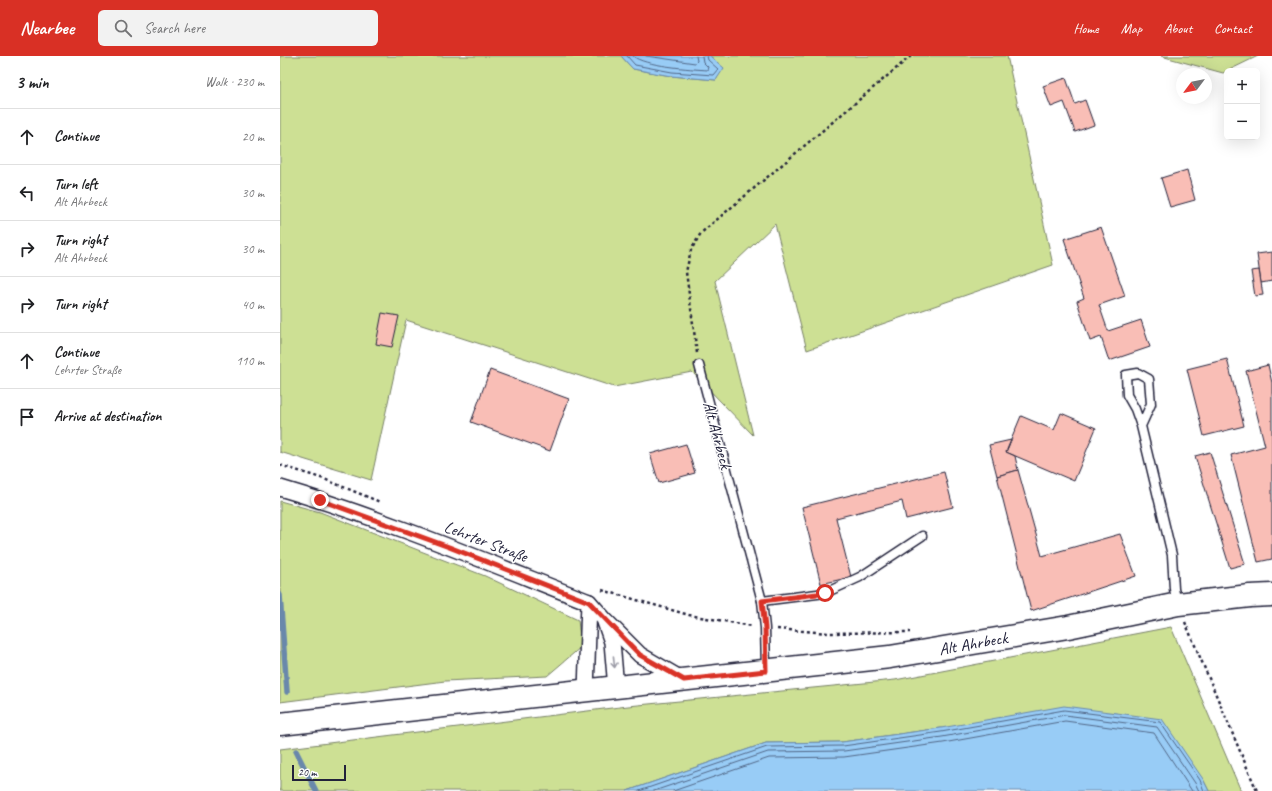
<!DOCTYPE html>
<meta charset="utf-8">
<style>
:root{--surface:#fff;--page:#f2f2f2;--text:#202124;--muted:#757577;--line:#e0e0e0;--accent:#d93025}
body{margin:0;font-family:Caveat,sans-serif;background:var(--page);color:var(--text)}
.controls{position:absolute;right:12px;top:12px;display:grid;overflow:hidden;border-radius:6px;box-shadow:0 4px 16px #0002}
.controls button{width:36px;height:36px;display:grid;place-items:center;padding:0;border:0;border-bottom:1px solid var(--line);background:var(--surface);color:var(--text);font:20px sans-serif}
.compass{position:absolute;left:896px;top:12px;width:36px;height:36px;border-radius:50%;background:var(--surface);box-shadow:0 4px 16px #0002;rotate:238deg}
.scale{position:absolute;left:12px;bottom:10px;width:54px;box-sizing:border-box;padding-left:4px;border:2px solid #22223b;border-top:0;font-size:11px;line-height:14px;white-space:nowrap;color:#22223b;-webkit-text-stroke:3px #fff;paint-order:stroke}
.stop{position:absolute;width:12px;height:12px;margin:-9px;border:3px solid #d93025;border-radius:50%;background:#fff}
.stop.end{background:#d93025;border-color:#fff;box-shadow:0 1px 4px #0008}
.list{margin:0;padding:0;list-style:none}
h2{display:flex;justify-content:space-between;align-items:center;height:52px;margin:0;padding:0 16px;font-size:17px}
h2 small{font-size:13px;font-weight:400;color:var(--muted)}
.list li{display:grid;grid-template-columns:26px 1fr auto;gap:12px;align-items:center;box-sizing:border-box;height:56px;padding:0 16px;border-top:1px solid var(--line)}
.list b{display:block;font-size:15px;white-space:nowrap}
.list p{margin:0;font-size:13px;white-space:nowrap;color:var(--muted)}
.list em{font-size:13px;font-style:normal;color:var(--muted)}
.icon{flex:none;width:22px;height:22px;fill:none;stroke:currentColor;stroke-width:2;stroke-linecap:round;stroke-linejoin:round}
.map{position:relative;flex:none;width:992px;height:735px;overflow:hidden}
header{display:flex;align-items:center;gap:24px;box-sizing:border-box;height:56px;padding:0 20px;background:var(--accent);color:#fff}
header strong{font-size:19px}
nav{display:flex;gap:22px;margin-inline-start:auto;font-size:14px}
.search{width:280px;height:36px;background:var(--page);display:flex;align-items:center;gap:10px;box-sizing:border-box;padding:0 14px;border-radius:6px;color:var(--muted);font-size:15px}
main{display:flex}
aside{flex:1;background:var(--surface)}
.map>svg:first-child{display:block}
.green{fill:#cde094;stroke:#788168}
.water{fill:#98ccf6;stroke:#6988ab}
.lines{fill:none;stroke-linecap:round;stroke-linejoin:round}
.shore{stroke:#516686;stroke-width:1}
.stream{stroke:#6988ab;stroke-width:5.5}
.building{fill:#f9beb6;stroke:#22223b}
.service-casing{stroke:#22223b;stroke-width:11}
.minor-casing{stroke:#22223b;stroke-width:18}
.primary-casing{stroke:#22223b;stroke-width:25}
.path{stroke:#22223b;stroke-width:2.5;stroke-dasharray:3 3;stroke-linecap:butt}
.service{stroke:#fff;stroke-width:8}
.minor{stroke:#fff;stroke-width:15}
.primary{stroke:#fff;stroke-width:22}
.oneway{stroke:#9c9ca7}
.route{stroke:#d93025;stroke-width:5}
.labels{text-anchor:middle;stroke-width:3;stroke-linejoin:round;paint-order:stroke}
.street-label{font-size:17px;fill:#22223b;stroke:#fff}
</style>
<header>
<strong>Nearbee</strong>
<div class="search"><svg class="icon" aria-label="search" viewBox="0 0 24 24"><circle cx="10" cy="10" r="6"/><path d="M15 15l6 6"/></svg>Search here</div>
<nav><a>Home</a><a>Map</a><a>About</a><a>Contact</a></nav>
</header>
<main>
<aside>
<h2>3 min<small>Walk · 230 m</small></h2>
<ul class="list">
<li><svg class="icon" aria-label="ahead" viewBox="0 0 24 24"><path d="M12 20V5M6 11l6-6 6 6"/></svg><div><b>Continue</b></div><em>20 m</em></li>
<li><svg class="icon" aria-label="left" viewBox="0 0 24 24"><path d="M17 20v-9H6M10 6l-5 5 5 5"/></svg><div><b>Turn left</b><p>Alt Ahrbeck</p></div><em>30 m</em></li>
<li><svg class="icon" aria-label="right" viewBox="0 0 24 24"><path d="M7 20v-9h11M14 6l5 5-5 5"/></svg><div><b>Turn right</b><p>Alt Ahrbeck</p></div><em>30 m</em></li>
<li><svg class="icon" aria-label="right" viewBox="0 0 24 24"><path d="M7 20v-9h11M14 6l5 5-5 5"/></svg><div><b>Turn right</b></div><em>40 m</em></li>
<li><svg class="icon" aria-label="ahead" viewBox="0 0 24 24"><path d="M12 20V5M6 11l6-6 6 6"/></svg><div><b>Continue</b><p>Lehrter Straße</p></div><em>110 m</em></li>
<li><svg class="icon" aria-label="arrive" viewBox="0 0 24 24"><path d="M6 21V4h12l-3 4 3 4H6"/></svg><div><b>Arrive at destination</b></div></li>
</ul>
</aside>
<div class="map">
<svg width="992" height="735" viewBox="0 0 992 735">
<rect width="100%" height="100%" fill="#fff"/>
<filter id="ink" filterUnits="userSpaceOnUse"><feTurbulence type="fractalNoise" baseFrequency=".025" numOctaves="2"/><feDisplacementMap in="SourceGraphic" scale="8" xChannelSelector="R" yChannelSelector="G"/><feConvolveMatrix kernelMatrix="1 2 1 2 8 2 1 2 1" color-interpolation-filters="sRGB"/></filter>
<g filter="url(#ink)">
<g class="green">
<path d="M0,0H341L353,13L391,20L436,24L443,12L430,0H727L773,209L527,294L495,168L435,225L473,379L412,316L334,331L126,264L91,424L0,396Z"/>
<path d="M881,0H978L943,17Z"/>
<path d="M0,445L40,456L205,520L298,564L301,591L267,620L165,625L0,646Z"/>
<path d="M891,571L961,735H929L923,723L661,672L562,686L486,687L347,735H0V693L348,650L615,624Z"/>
</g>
<g class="water">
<path d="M341,0H430L444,12L436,24L391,20L353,13Z"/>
<path d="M784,650L882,663L923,723L929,735H347L486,687L562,686L661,672Z"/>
</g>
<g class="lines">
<g class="shore">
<path d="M347,0L355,9L392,16L433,19L438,13L428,4L427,0"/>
<path d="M353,0C363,10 412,13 427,14L428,11L423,6L422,0"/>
<path d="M366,0L415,7L417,5L416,0"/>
<path d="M359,735L487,691L563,690L661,676L784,654L880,666L920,724L924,735"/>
<path d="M374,735L488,696L564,695L662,681L785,659L877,671L915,727L919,735"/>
<path d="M393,735L489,702L564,701L663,687L785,665L874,677L912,735"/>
</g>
<g class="stream">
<path d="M0,539L7,636"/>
<path d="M16,695L36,735"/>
</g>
</g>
<g class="building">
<path d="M786,22L795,48L805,44L814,69L795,76L784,46L771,51L763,30Z"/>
<path d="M907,114L915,144L890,151L881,122Z"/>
<path d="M821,171L845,240L819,249L828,275L861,264L870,291L829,305L821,281L810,285L797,245L804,242L784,183Z"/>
<path d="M992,196V225L981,227L977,198Z"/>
<path d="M979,214L983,239L975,240L971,215Z"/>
<path d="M102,257L119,260L112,291L96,288Z"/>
<path d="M947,303L964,370L924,380L907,313Z"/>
<path d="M988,309L992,327V503L978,506L951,399L985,390L966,315Z"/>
<path d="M210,314L289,343L270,395L191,366Z"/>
<path d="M781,357L816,372L794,425L726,396L741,360L774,374Z"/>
<path d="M731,384L726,396L735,400L738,414L717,420L709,389Z"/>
<path d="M406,388L415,417L379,427L370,398Z"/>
<path d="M930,396L965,508L950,512L915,400Z"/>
<path d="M738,414L762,500L840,478L856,520L751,555L717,420Z"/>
<path d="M664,416L673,451L626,463L622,445L556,462L571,521L541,528L522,451Z"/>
</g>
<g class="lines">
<g class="service-casing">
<g id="service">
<path d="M419,309L482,545L485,572L486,613"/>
<path d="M861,370L855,353L847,339L846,319L858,317L869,323L871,348L861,370L892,499L894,533L897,547"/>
<path d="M482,545L545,537L580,521L642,480"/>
</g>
</g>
<g class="minor-casing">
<g id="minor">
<path d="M0,432C105,463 207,506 309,546L324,563L332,586L336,632"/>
<path d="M326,565L360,599L403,624"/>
<path d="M306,635L309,546"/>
</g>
</g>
<g class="primary-casing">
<path id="primary" d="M0,668L610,601L788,571L898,548L970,540L992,539"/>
</g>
<g class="path">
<path d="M417,297L406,216L411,194L421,177L631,0"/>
<path d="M0,409L44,423L100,446"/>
<path d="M322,534L409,559L472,570"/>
<path d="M905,566L977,735"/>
<path d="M497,573L548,577L630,576"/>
</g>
<use href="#service" class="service"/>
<use href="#minor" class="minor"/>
<use href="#primary" class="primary"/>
</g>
<defs><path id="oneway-shaft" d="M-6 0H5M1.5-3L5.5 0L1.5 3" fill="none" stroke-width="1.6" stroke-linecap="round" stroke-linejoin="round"/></defs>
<use class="oneway" href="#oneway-shaft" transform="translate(334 606) rotate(84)"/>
</g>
<g class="lines" filter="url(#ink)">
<path class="route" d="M40,444L169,491L309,546L360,599L404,624L486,615L485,572L482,545L545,537"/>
</g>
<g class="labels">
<g class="street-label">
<text transform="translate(438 379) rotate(75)" y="6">Alt Ahrbeck</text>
<text transform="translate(206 485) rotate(21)" y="6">Lehrter Straße</text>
<text transform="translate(693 587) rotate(-10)" y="6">Alt Ahrbeck</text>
</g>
</g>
</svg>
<div class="controls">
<button>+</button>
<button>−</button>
</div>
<svg class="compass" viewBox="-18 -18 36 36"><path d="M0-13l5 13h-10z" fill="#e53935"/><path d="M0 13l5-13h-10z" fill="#757577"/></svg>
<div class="scale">20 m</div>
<div class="stop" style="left:545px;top:537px"></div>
<div class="stop end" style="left:40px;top:444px"></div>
</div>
</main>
